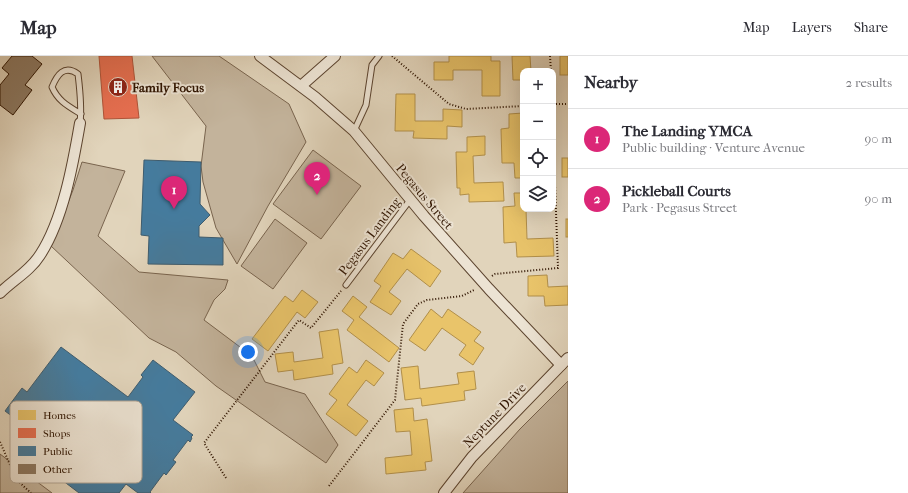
<!DOCTYPE html>
<meta charset="utf-8">
<style>
:root{--surface:#fff;--page:#f7f7f7;--text:#2b2b33;--muted:#7c7c81;--line:#e1e1e2;--accent:#db2777}
body{margin:0;font-family:"IM FELL French Canon",serif;background:var(--page);color:var(--text)}
.controls{position:absolute;right:12px;top:12px;display:grid;overflow:hidden;border-radius:8px;box-shadow:0 4px 16px #0002}
.controls button{width:36px;height:36px;display:grid;place-items:center;padding:0;border:0;border-bottom:1px solid var(--line);background:var(--surface);color:var(--text);font:20px sans-serif}
.you{position:absolute;left:248px;top:296px;width:14px;height:14px;margin:-10px;border:3px solid #fff;border-radius:50%;background:#1a73e8;box-shadow:0 0 0 6px #1a73e833}
.badge{display:grid;place-items:center;width:26px;height:26px;border-radius:50%;background:var(--accent);color:#fff;font-size:13px;font-weight:700}
.pin{position:absolute;translate:-50% -33px;filter:drop-shadow(0 1px 2px #0008)}
.pin::after{content:'';position:absolute;top:21px;width:14px;height:12px;background:inherit;clip-path:polygon(0 0,100% 0,50% 100%)}
.list{margin:0;padding:0;list-style:none}
h2{display:flex;justify-content:space-between;align-items:center;height:52px;margin:0;padding:0 16px;font-size:17px}
h2 small{font-size:13px;font-weight:400;color:var(--muted)}
.list li{display:grid;grid-template-columns:26px 1fr auto;gap:12px;align-items:center;box-sizing:border-box;height:60px;padding:0 16px;border-top:1px solid var(--line)}
.list b{display:block;font-size:15px;white-space:nowrap}
.list p{margin:0;font-size:13px;white-space:nowrap;color:var(--muted)}
.list em{font-size:13px;font-style:normal;color:var(--muted)}
.icon{flex:none;width:22px;height:22px;fill:none;stroke:currentColor;stroke-width:2;stroke-linecap:round;stroke-linejoin:round}
.map{position:relative;flex:none;width:568px;height:437px;overflow:hidden}
header{display:flex;align-items:center;gap:24px;box-sizing:border-box;height:56px;padding:0 20px;background:var(--surface);border-bottom:1px solid var(--line)}
header strong{font-size:19px}
nav{display:flex;gap:22px;margin-inline-start:auto;font-size:14px}
main{display:flex}
aside{flex:1;background:var(--surface)}
.map>svg:first-child{display:block}
.green{fill:#c3b39b;stroke:#79644e}
.homes{fill:#e9c46a;stroke:#b18f4a}
.shops{fill:#e76f51;stroke:#b05439}
.public{fill:#457b9d;stroke:#3e5c6e}
.building{fill:#8c7861;stroke:#2f1400}
.lines{fill:none;stroke-linecap:round;stroke-linejoin:round}
.service-casing{stroke:#5c442f;stroke-width:7}
.minor-casing{stroke:#5c442f;stroke-width:12}
.path{stroke:#2f1400;stroke-width:2;stroke-dasharray:1 2;stroke-linecap:butt}
.service{stroke:#ece3d3;stroke-width:5}
.minor{stroke:#ece3d3;stroke-width:10}
.labels{text-anchor:middle;stroke-width:4;stroke-linejoin:round;paint-order:stroke}
.poi-label{font-size:13px;font-weight:bold;fill:#2f1400;stroke:#ece3d3;text-anchor:start}
.street-label{font-size:13px;fill:#2f1400;stroke:#ece3d3}
.key{fill:#ece3d3;stroke:#b3a594;stroke-width:1}
.key-label{font-size:11px;fill:#2f1400}
</style>
<header>
<strong>Map</strong>
<nav><a>Map</a><a>Layers</a><a>Share</a></nav>
</header>
<main>
<div class="map">
<svg width="568" height="437" viewBox="0 0 568 437">
<rect width="100%" height="100%" fill="#e1d4bb"/>
<filter id="stains"><feTurbulence type="fractalNoise" baseFrequency=".005" numOctaves="4"/><feColorMatrix values="0 0 0 0 .2 0 0 0 0 .09 0 0 0 0 .02 0 0 0 .5 -.17"/></filter>
<radialGradient id="worn" r=".72"><stop offset=".6" stop-color="#630" stop-opacity="0"/><stop offset="1" stop-color="#630" stop-opacity=".3"/></radialGradient>
<g class="green">
<path d="M152,0H219L289,48L306,86L268,150L237,208L216,172L203,126L201,110L206,70Z"/>
<path d="M313,94L361,130L321,183L273,148Z"/>
<path d="M82,106L125,115L98,180L139,216L228,224L225,233L214,244L204,264L252,300L265,326L305,338L338,389L326,407L216,330L176,296L149,282L51,190L73,134Z"/>
<path d="M275,163L307,187L273,233L241,210Z"/>
<path d="M568,325V437H463L520,373Z"/>
<path d="M0,398L52,437H0Z"/>
</g>
<g class="homes">
<path d="M449,0H491V5H500V40H482V14H453V24H434V6H449Z"/>
<path d="M512,0H530L531,15H523V33L522,24H513Z"/>
<rect x="560" y="0" width="8" height="19"/>
<path d="M396,38H415V65H443V53L462,54V71L447,70V83L413,82L414,75H395Z"/>
<path d="M523,57V122H515L514,107H502L501,73L509,72V58Z"/>
<path d="M485,80V99L473,100L474,127L503,126L504,145L469,146V138L460,139V132H457L456,96H467V81Z"/>
<rect x="562" y="102" width="6" height="19"/>
<path d="M514,137H523V153H535H526L527,183L553,182L554,200L517,201L516,186L504,187L503,151L515,150Z"/>
<rect x="566" y="163" width="2" height="18"/>
<path d="M411,193L441,215L430,231L407,213L389,236L401,245L391,259L370,246L381,230L374,225L393,197L403,203Z"/>
<path d="M547,219L548,231L568,230V249L545,250L544,240H528V220Z"/>
<path d="M302,234L318,246L305,262L297,256L268,295L252,283L285,240L293,246Z"/>
<path d="M353,240L367,251L359,261L399,292L389,306L347,274L354,264L342,255Z"/>
<path d="M431,253L442,262L448,253L481,276L474,285L484,292L473,309L459,299L466,289L442,272L425,295L409,284Z"/>
<path d="M338,273L343,307L332,309L333,318L294,324L293,314L278,316L275,298L293,296L294,306L323,302L319,276Z"/>
<path d="M366,304L384,317L374,330L366,324L347,349L368,365L356,380L326,358L337,344L329,338L349,311L357,317Z"/>
<path d="M418,310L420,333L459,328L457,317L474,315L476,333L464,335L465,344L422,350L421,342L405,344L401,312Z"/>
<path d="M413,352L414,365L427,363L432,405L425,406L426,414L386,418L385,402L412,399L410,375L396,376L394,354Z"/>
</g>
<path class="shops" d="M99,0H132L139,62L104,63Z"/>
<g class="public">
<path d="M144,104L201,106L200,148L210,159L199,170V181L223,182V209L148,208L149,180L141,179Z"/>
<path d="M61,291L128,341L143,321L141,319L153,304L195,336L173,364L193,379L191,381L192,382L190,386L188,384L173,404L176,406L166,419L164,417L150,436L151,437H138L126,428L119,437H79L62,424L72,411L75,413L91,391L59,367L45,385L5,355L22,332L27,336Z"/>
</g>
<path class="building" d="M12,0H32L42,8L25,29L32,34L13,59L0,49V29L9,18L2,12Z"/>
<g class="lines">
<g class="service-casing">
<g id="service">
<path d="M80,67C82,50 80,35 78,18C64,8 57,19 52,31C58,45 68,50 81,58"/>
<path d="M354,75L366,49L372,9L379,0"/>
<path d="M346,229L410,144"/>
</g>
</g>
<g class="minor-casing">
<g id="minor">
<path d="M260,0L315,41L354,75L424,160L489,233L561,309"/>
<path d="M301,30L335,0"/>
<path d="M0,237C13,224 30,215 40,199C63,164 73,108 80,67"/>
<path d="M444,437L472,401L568,302"/>
</g>
</g>
<g class="path">
<path d="M392,0L449,48L466,53L523,50"/>
<path d="M550,0L551,15"/>
<path d="M553,48H568"/>
<path d="M492,220L495,218L558,212L553,72"/>
<path d="M0,386L14,418L19,426L31,437"/>
<path d="M226,422L204,387L299,264L311,272L341,235"/>
<path d="M329,430L395,344L403,268L418,248L427,244L462,240L474,234"/>
</g>
<use href="#service" class="service"/>
<use href="#minor" class="minor"/>
</g>
<defs>
<g id="building-disc" transform="scale(1)"><circle r="9.5" fill="#8f2418" stroke="#ece3d3"/><path d="M-4-6H4V6H1V3H-1V6H-4ZM-2.5-4.3h1.7v1.8h-1.7ZM.8-4.3h1.7v1.8H.8ZM-2.5-1h1.7V.8h-1.7ZM.8-1h1.7V.8H.8Z" fill="#fff"/></g>
</defs>
<g fill-rule="evenodd">
<use href="#building-disc" x="118" y="31"/>
</g>
<g class="labels">
<g class="poi-label">
<text x="132" y="36">Family Focus</text>
</g>
<g class="street-label">
<text transform="translate(425 140) rotate(50)" y="5">Pegasus Street</text>
<text transform="translate(369 180) rotate(-53)" y="5">Pegasus Landing</text>
<text transform="translate(494 359) rotate(-46)" y="5">Neptune Drive</text>
</g>
</g>
<rect x="10" y="345" width="132" height="82" rx="6" class="key"/>
<rect x="18" y="354" width="18" height="10" fill="#e9c46a"/>
<rect x="18" y="372" width="18" height="10" fill="#e76f51"/>
<rect x="18" y="390" width="18" height="10" fill="#457b9d"/>
<rect x="18" y="408" width="18" height="10" fill="#8c7861"/>
<g class="key-label">
<text x="43" y="363">Homes</text>
<text x="43" y="381">Shops</text>
<text x="43" y="399">Public</text>
<text x="43" y="417">Other</text>
</g>
<rect width="100%" height="100%" filter="url(#stains)"/>
<rect width="100%" height="100%" fill="url(#worn)"/>
</svg>
<div class="controls">
<button>+</button>
<button>−</button>
<button><svg class="icon" aria-label="locate" viewBox="0 0 24 24"><circle cx="12" cy="12" r="6"/><path d="M12 2v4M12 18v4M2 12h4M18 12h4"/></svg></button>
<button><svg class="icon" aria-label="layers" viewBox="0 0 24 24"><path d="M12 4l9 5-9 5-9-5zM3 14l9 5 9-5"/></svg></button>
</div>
<div class="you"></div>
<div class="pin badge" style="left:174px;top:153px">1</div>
<div class="pin badge" style="left:317px;top:139px">2</div>
</div>
<aside>
<h2>Nearby<small>2 results</small></h2>
<ul class="list">
<li><span class="badge">1</span><div><b>The Landing YMCA</b><p>Public building · Venture Avenue</p></div><em>90 m</em></li>
<li><span class="badge">2</span><div><b>Pickleball Courts</b><p>Park · Pegasus Street</p></div><em>90 m</em></li>
</ul>
</aside>
</main>
